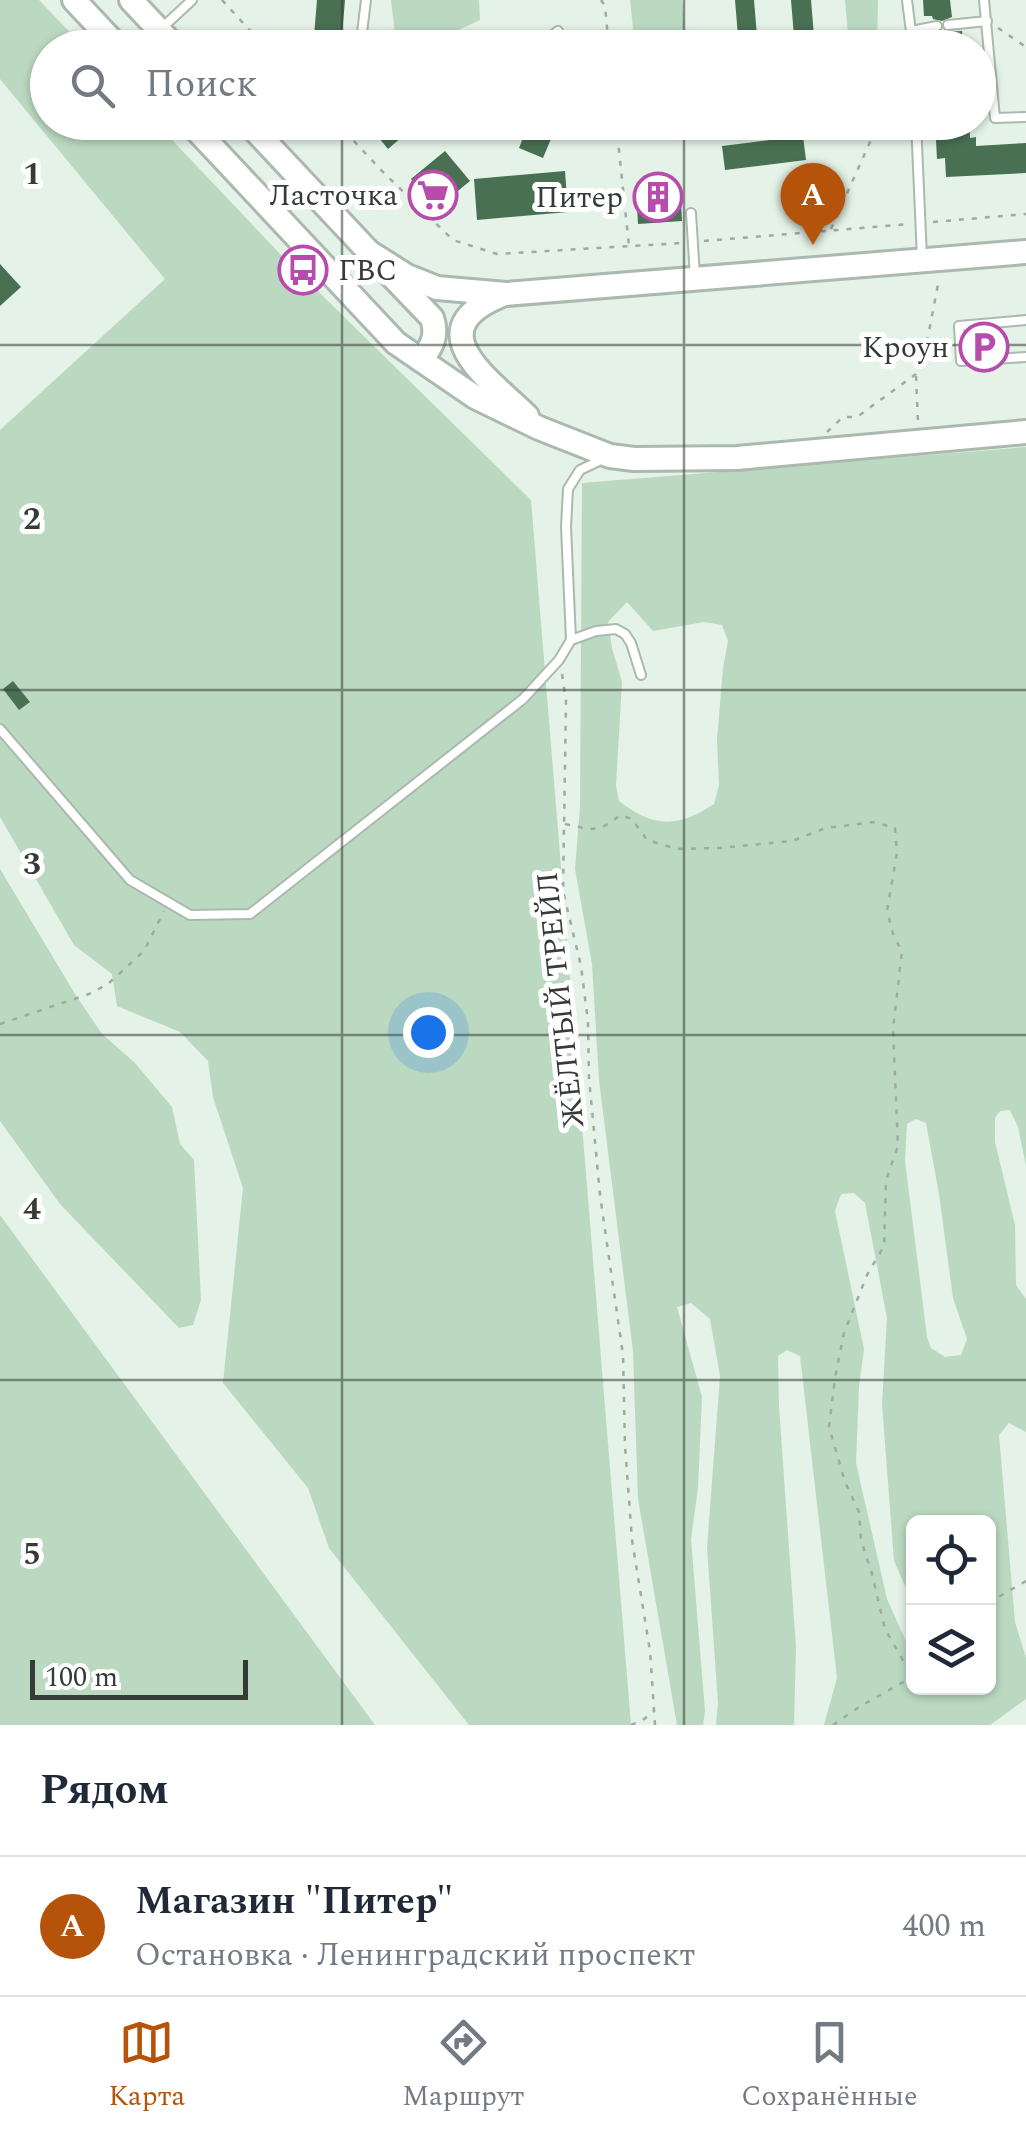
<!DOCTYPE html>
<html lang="ru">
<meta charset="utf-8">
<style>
:root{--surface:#fff;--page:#f2f2f3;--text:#1f2937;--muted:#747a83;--line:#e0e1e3;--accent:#b45309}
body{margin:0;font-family:Spectral,serif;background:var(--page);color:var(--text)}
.controls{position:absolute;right:30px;bottom:30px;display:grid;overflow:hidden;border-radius:15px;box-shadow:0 2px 8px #0004}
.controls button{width:90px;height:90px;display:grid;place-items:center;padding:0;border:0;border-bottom:2px solid var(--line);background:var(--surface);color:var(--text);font:50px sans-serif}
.scale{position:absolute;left:30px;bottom:25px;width:218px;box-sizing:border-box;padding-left:10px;border:5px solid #363b37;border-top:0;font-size:28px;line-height:35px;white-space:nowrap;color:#363b37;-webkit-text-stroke:8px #fff;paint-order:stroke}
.you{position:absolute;left:428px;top:1032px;width:35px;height:35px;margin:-25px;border:8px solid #fff;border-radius:50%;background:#1a73e8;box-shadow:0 0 0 15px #1a73e833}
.badge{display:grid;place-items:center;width:65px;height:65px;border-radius:50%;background:var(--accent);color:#fff;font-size:32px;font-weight:700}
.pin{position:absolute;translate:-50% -82px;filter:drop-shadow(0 2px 5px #0008)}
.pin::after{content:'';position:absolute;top:52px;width:35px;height:30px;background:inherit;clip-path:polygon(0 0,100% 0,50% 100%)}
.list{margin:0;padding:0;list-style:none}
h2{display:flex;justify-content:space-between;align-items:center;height:130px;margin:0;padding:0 40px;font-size:42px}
h2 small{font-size:32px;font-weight:400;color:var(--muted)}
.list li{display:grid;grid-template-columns:65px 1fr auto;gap:30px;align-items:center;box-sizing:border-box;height:140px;padding:0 40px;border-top:2px solid var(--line)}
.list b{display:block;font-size:38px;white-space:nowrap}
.list p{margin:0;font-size:32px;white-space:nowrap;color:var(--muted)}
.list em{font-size:32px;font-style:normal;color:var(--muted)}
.icon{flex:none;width:55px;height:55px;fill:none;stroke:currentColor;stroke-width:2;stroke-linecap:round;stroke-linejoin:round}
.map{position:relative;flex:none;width:1026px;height:1725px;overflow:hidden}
.search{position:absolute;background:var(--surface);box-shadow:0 2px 8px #0004;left:30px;right:30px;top:30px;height:110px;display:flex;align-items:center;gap:25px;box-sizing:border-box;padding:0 35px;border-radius:55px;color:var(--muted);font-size:38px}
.sheet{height:270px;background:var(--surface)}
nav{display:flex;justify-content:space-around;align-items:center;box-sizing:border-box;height:140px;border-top:2px solid var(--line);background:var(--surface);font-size:28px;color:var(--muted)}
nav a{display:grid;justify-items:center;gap:5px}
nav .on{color:var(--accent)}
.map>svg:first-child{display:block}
.green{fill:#bbd9c1;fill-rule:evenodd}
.building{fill:#497053}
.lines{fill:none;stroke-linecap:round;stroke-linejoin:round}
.lane-casing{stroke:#abb9ae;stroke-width:12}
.secondary-casing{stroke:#abb9ae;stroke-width:28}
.path{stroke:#a0aaa2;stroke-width:2.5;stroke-dasharray:5 8;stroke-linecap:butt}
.lane{stroke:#fff;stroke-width:8}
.secondary{stroke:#fff;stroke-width:22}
.grid{fill:none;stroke:#363b37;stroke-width:2.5;stroke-opacity:0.55}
.labels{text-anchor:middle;stroke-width:10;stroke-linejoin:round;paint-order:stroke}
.poi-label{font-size:30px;fill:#363b37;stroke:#fff;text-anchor:end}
.street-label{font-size:30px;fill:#363b37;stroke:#fff}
.grid-label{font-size:32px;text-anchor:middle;font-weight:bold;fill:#363b37;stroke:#fff;stroke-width:10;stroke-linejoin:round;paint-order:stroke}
</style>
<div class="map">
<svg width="1026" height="1725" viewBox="0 0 1026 1725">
<rect width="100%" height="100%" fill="#e4f2e7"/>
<g class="green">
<path d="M0,0H39L84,47L48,48V122L156,123L282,256L531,500L631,1725H469L329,1548L308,1488L223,1383L243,1188L213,1097L208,1061L180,1032L117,1006L112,974L74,945L0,817V430L165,279L0,79Z"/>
<path d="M391,0H479L480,20L422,47H414L395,34Z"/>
<path d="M630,0H682L686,47H635Z"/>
<path d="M845,0H878L877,47H849Z"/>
<path d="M625,122H688V123L627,139Z"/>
<path d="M1026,447V1166L1018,1127L1010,1110L1000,1111L995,1118V1142L1015,1225L1016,1285L1026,1299V1432L1009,1423L999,1435L1015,1622L1026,1658V1699L990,1725H824L837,1678L800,1356L787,1350L778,1356L779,1406L796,1647L794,1725H716L718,1703L707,1548L720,1376L710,1319L691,1303L677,1307L702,1397L698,1488L691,1539L705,1711L703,1725H677L638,1499L633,1351L599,1080L592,964L575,869L580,807L582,483ZM627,602L653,631L704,622L722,625L728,641L723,668L717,740L719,785L714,804C677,828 654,828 619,801L616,786L622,682L612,648L608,622ZM916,1119L926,1123L939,1194L953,1298L967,1339L961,1355L945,1357L931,1348L927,1337L905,1161L907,1124ZM854,1193L865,1203L887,1318L882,1404L894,1561L913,1604L914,1522H988V1688H914L913,1657L887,1599L856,1463L859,1386L864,1349L835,1211L841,1194Z"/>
<path d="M0,869L75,994L102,1034L134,1062L172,1107L180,1144L194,1160L201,1300L193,1325L179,1328L60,1204L0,1121Z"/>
<path d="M0,1215L375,1725H0Z"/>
</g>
<g class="building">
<path d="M317,0H345L341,48H313Z"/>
<path d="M735,0H754L758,48H739Z"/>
<path d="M791,0H811L815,48H795Z"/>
<path d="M923,0H950L952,17L942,21L933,19L932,16H924Z"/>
<path d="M943,30L948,32L962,31L963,48H935L934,34Z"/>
<path d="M366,122H402L409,131L388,149Z"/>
<path d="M529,122H558L543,158L519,148Z"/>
<path d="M802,122H824L825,134L803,136Z"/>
<path d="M941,122H969L970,138L976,137V146L1026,143V173L946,177L945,158L937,159L936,140L942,139Z"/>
<path d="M803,136L806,160L725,170L722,146Z"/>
<path d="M445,151L470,181L436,209L411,179Z"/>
<path d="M565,171L568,212L477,220L474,179Z"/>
<path d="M680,186L682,221L638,224L636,189Z"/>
<path d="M0,264L21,287L0,306Z"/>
<path d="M13,681L30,702L19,710L3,689Z"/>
</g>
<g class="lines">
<g class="lane-casing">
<g id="lane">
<path d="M366,0L361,41L367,48"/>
<path d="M907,0L913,48"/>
<path d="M984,0L995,118L1026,117"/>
<path d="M948,25L987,21"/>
<path d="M163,27L192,0"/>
<path d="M911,31L937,26"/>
<path d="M536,48L558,31"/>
<path d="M432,122H433"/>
<path d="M916,122L922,258"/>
<path d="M691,213L695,277"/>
<path d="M1026,320L959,326L961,361L1026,357"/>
<path d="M571,640L566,527L568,489L580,470L601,460"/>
<path d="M0,729L130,880L190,915L250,914L523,699L559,660L571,640L596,631L616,629L625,634L631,643L641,675"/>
</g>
</g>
<g class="secondary-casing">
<g id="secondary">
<path d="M74,0L119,48"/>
<path d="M131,0L176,48"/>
<path d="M189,122L396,343L475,397L539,428L610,456L634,459L737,458L1026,432"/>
<path d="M247,122L369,252L407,276L437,288L506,294L1026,252"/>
<path d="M387,271L432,318C438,335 432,347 421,360"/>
<path d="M502,295C416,330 488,378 527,416"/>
</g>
</g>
<g class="path">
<path d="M222,0L266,48"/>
<path d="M601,0L605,6L609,48"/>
<path d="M998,28L1026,47"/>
<path d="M336,122L383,172L453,240L497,254L681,243"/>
<path d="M616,122L629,246"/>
<path d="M933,222L1026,214"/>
<path d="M831,229L879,122"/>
<path d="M704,241L910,224"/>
<path d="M916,376L918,423"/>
<path d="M827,432L843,417H857L916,374L926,347L939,279"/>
<path d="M562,674L566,701L563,891L581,966L588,1022L589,1078L600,1195L623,1355L625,1446L632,1540L650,1651L655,1725"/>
<path d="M565,824C592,830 599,833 620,815L632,819L647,840L677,849L720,848L792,841L826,828L874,822L895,828L897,853L887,911L894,937L902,951L893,1029L898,1146L886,1180L884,1246L867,1275L844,1333L835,1378L829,1427L845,1482L859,1512L861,1540L872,1574L885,1629L905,1664L914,1670"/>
<path d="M0,1024L89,994L108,984L144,951L164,911"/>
<path d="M988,1603L1026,1581"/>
<path d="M631,1725L643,1720L654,1711"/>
<path d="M833,1725L859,1707L914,1676"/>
</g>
<use href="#lane" class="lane"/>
<use href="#secondary" class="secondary"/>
</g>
<path class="grid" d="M342,0V48M684,0V48M342,122V1725M684,122V1725M0,345H1026M0,690H1026M0,1035H1026M0,1380H1026"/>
<defs>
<g id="supermarket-ring" transform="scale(2.5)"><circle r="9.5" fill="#fff" stroke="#b84cac" stroke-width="1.5"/><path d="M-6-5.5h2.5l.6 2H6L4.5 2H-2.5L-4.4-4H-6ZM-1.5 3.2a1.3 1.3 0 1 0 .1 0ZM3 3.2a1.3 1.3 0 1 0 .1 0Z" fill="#b84cac"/></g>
<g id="building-ring" transform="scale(2.5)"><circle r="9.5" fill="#fff" stroke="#b84cac" stroke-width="1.5"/><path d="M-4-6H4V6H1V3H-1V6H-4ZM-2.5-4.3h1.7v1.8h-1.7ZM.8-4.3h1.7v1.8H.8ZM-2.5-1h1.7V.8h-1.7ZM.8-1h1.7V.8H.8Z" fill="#b84cac"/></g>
<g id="bus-ring" transform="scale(2.5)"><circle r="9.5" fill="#fff" stroke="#b84cac" stroke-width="1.5"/><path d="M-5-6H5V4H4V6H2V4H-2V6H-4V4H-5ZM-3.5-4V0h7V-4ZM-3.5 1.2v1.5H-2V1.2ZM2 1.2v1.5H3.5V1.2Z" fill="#b84cac"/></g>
<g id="parking-ring" transform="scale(2.5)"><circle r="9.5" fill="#fff" stroke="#b84cac" stroke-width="1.5"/><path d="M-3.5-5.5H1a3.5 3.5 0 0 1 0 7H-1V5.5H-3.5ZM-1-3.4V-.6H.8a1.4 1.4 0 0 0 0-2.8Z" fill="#b84cac"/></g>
</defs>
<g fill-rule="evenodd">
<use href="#supermarket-ring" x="433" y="195"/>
<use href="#building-ring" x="658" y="197"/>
<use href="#bus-ring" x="303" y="270"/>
<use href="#parking-ring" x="984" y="347"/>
</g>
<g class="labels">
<g class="poi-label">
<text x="398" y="205">Ласточка</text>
<text x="623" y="207">Питер</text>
<text x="338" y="280" text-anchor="start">ГВС</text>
<text x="949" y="357">Кроун</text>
</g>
<g class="street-label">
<text transform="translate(560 1000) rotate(-96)" y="10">ЖЁЛТЫЙ ТРЕЙЛ</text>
</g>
</g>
<g class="grid-label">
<text x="32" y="184">1</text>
<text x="32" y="529">2</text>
<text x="32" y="874">3</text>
<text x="32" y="1219">4</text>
<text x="32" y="1564">5</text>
</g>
</svg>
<div class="controls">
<button><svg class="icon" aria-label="locate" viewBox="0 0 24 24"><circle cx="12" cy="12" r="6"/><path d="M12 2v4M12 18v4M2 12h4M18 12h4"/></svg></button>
<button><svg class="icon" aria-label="layers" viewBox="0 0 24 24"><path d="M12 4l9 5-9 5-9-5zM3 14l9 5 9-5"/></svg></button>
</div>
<div class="scale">100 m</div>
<div class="you"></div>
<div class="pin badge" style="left:813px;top:245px">A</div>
<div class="search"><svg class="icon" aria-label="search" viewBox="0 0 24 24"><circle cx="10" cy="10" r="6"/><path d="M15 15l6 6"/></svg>Поиск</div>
</div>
<section class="sheet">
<h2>Рядом<small></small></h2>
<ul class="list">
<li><span class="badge">A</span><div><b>Магазин &quot;Питер&quot;</b><p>Остановка · Ленинградский проспект</p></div><em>400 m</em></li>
</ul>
</section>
<nav>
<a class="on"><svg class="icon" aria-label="map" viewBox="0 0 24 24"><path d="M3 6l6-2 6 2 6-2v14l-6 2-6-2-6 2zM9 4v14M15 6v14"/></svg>Карта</a>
<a><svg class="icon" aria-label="directions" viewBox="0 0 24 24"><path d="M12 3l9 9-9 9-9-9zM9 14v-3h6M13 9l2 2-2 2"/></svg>Маршрут</a>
<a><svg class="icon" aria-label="saved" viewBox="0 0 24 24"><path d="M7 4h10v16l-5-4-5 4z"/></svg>Сохранённые</a>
</nav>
